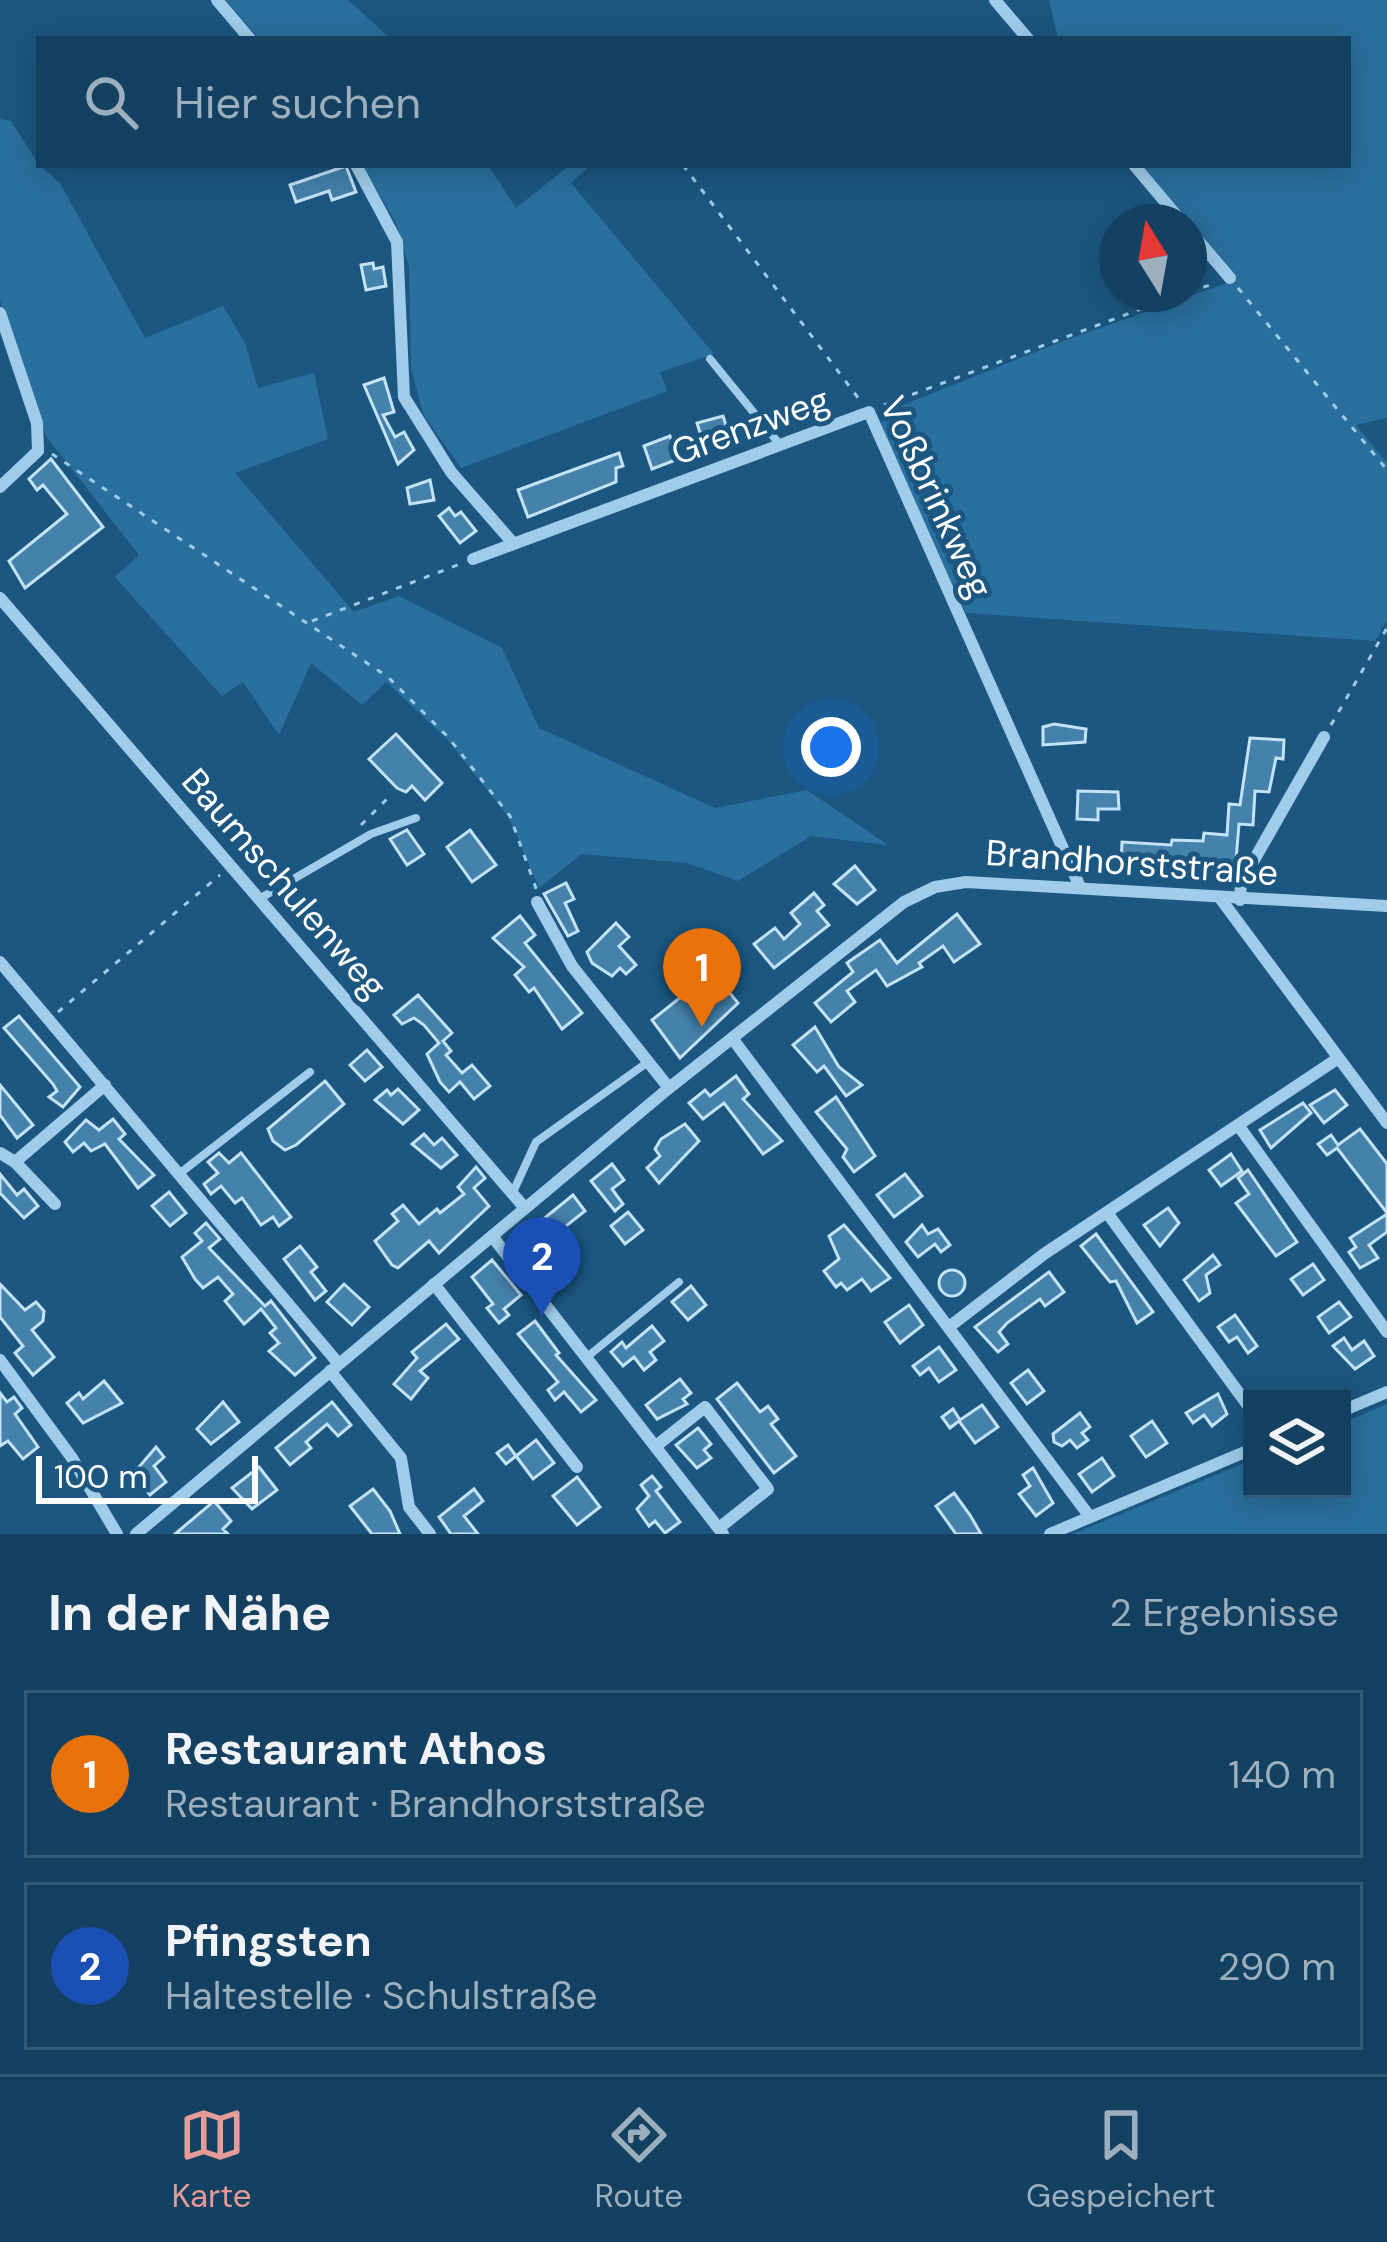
<!DOCTYPE html>
<html lang="de">
<meta charset="utf-8">
<style>
:root{--surface:#144161;--page:#214c6a;--text:#f1f3f6;--muted:#9dafbd;--line:#335a76;--accent:#e69b98}
body{margin:0;font-family:"DM Sans",sans-serif;background:var(--page);color:var(--text)}
.controls{position:absolute;right:36px;bottom:36px;display:grid;overflow:hidden;border-radius:0px;box-shadow:0 6px 30px #0003}
.controls button{width:108px;height:108px;display:grid;place-items:center;padding:0;border:0;border-bottom:3px solid var(--line);background:var(--surface);color:var(--text);font:60px sans-serif}
.compass{position:absolute;left:1099px;top:204px;width:108px;height:108px;border-radius:50%;background:var(--surface);box-shadow:0 6px 30px #0003;rotate:349deg}
.scale{position:absolute;left:36px;bottom:30px;width:222px;box-sizing:border-box;padding-left:12px;border:6px solid #fff;border-top:0;font-size:33px;line-height:42px;white-space:nowrap;color:#fff;-webkit-text-stroke:9px #1b5781;paint-order:stroke}
.you{position:absolute;left:831px;top:747px;width:42px;height:42px;margin:-30px;border:9px solid #fff;border-radius:50%;background:#1a73e8;box-shadow:0 0 0 18px #1a73e833}
.badge{display:grid;place-items:center;width:78px;height:78px;border-radius:50%;background:var(--accent);color:#fff;font-size:39px;font-weight:700}
.pin{position:absolute;translate:-50% -99px;filter:drop-shadow(0 3px 6px #0008)}
.pin::after{content:'';position:absolute;top:63px;width:42px;height:36px;background:inherit;clip-path:polygon(0 0,100% 0,50% 100%)}
.list{margin:0;padding:0;list-style:none}
h2{display:flex;justify-content:space-between;align-items:center;height:156px;margin:0;padding:0 48px;font-size:51px}
h2 small{font-size:39px;font-weight:400;color:var(--muted)}
.list li{display:grid;grid-template-columns:78px 1fr auto;gap:36px;align-items:center;box-sizing:border-box;height:168px;margin:0 24px 24px;padding:0 24px;border:3px solid var(--line);border-radius:0px}
.list b{display:block;font-size:45px;white-space:nowrap}
.list p{margin:0;font-size:39px;white-space:nowrap;color:var(--muted)}
.list em{font-size:39px;font-style:normal;color:var(--muted)}
.icon{flex:none;width:66px;height:66px;fill:none;stroke:currentColor;stroke-width:2;stroke-linecap:round;stroke-linejoin:round}
.map{position:relative;flex:none;width:1387px;height:1534px;overflow:hidden}
.search{position:absolute;background:var(--surface);box-shadow:0 6px 30px #0003;left:36px;right:36px;top:36px;height:132px;display:flex;align-items:center;gap:30px;box-sizing:border-box;padding:0 42px;border-radius:0px;color:var(--muted);font-size:45px}
.sheet{height:540px;background:var(--surface)}
nav{display:flex;justify-content:space-around;align-items:center;box-sizing:border-box;height:168px;border-top:3px solid var(--line);background:var(--surface);font-size:33px;color:var(--muted)}
nav a{display:grid;justify-items:center;gap:6px}
nav .on{color:var(--accent)}
.map>svg:first-child{display:block}
.green{fill:#2a709e}
.building{fill:#4481ab;stroke:#c4e3f8;stroke-width:3}
.lines{fill:none;stroke-linecap:round;stroke-linejoin:round}
.path{stroke:#a0ccea;stroke-width:3;stroke-dasharray:6 9;stroke-linecap:butt}
.lane{stroke:#a0ccea;stroke-width:8}
.street{stroke:#a0ccea;stroke-width:12}
.labels{text-anchor:middle;stroke-width:10;stroke-linejoin:round;paint-order:stroke}
.street-label{font-size:36px;fill:#fff;stroke:#1b5781}
</style>
<div class="map">
<svg width="1387" height="1534" viewBox="0 0 1387 1534">
<rect width="100%" height="100%" fill="#1b5781"/>
<g class="green">
<path d="M226,0H348L391,39H259Z"/>
<path d="M1049,0H1387V418L1356,425L1387,463V620L1375,641L966,613L880,428L883,413L1058,343L1229,282L1140,165H1348V39H1058Z"/>
<path d="M0,119L11,121L39,165L60,183L145,338L223,306L245,343L258,388L314,373L328,439L235,473L354,612L399,596L502,648L539,728L715,808L807,790L888,845L811,836L738,881L687,863L582,854L539,888L509,818L447,739L386,682L362,705L311,663L279,735L243,682L222,696L115,577L139,555L46,436L6,321L0,300Z"/>
<path d="M362,165H488L516,208L570,165H591L571,183L714,354L660,372L667,391L461,468L424,416L411,369L409,267L396,223Z"/>
<path d="M1387,1404V1534H1073L1252,1460V1489H1342V1423Z"/>
</g>
<g class="building">
<path d="M346,166L356,192L332,200L329,191L296,202L290,185Z"/>
<path d="M373,263L374,269L383,267L386,286L366,290L361,265Z"/>
<path d="M384,378L394,412L383,415L395,437L404,432L414,450L398,464L364,385Z"/>
<path d="M723,416L731,441L705,449L697,423Z"/>
<path d="M670,436L678,459L652,469L644,446Z"/>
<path d="M619,453L623,466L616,468V482L528,517L518,490Z"/>
<path d="M51,459L103,527L25,588L9,561L67,514L43,485L37,490L29,479Z"/>
<path d="M430,480L434,500L410,504L407,488Z"/>
<path d="M449,508L455,516L461,512L476,531L460,543L439,516Z"/>
<path d="M1054,724L1086,729L1085,742L1043,745V727Z"/>
<path d="M396,734L442,783L425,800L412,786L406,792L397,788L369,759Z"/>
<path d="M1250,738L1284,740L1283,759L1276,758L1269,792L1255,791L1253,825L1239,824L1235,872L1212,869L1213,861L1191,859L1121,864L1122,842L1171,845L1172,840L1203,841L1204,833L1227,835L1229,804L1240,805Z"/>
<path d="M1078,791L1118,792L1119,809H1098V820L1077,819Z"/>
<path d="M407,830L424,854L407,865L390,839Z"/>
<path d="M470,830L496,865L472,882L447,847Z"/>
<path d="M855,866L875,890L857,904L834,884Z"/>
<path d="M566,883L574,899L565,903L578,931L568,936L544,894Z"/>
<path d="M814,893L824,905L817,911L829,925L774,968L754,944L775,928L784,939L800,924L791,913Z"/>
<path d="M957,914L980,944L954,962L943,946L919,963L922,967L887,986L876,970L847,991L855,1002L831,1022L815,1003L853,972L847,963L880,940L897,963Z"/>
<path d="M520,916L535,935L525,943L582,1013L562,1029L534,988L529,992L515,975L524,967L493,938Z"/>
<path d="M616,923L629,937L619,946L636,965L626,974L620,968L612,976L592,963L587,952Z"/>
<path d="M707,965L738,1003L680,1058L652,1020L696,985L691,979Z"/>
<path d="M418,995L452,1033L443,1041L451,1051L446,1055L462,1073L472,1065L490,1086L474,1099L460,1082L449,1092L440,1082L427,1054L439,1043L424,1025L414,1018L402,1024L394,1015Z"/>
<path d="M19,1016L80,1087L63,1107L49,1097L57,1091L53,1084L4,1028Z"/>
<path d="M815,1027L839,1067L862,1085L846,1096L824,1066L817,1072L793,1045Z"/>
<path d="M367,1050L382,1067L365,1081L350,1065Z"/>
<path d="M736,1076L749,1094L743,1099L782,1141L763,1154L724,1103L703,1119L689,1103L705,1090L710,1096Z"/>
<path d="M325,1081L344,1104L296,1145L285,1150L273,1141L268,1129Z"/>
<path d="M0,1085L33,1125L17,1138L0,1115Z"/>
<path d="M398,1089L419,1110L403,1124L375,1100L387,1090L391,1095Z"/>
<path d="M1335,1090L1347,1105L1324,1123L1310,1105Z"/>
<path d="M836,1097L875,1156L854,1172L843,1157L847,1149L816,1112Z"/>
<path d="M1303,1103L1311,1113L1271,1148L1260,1130Z"/>
<path d="M113,1119L125,1134L119,1139L154,1175L138,1188L105,1144L91,1151L84,1143L73,1152L65,1142L86,1120L99,1130Z"/>
<path d="M685,1124L699,1141L659,1183L647,1168L660,1156L655,1149L661,1139Z"/>
<path d="M1360,1129L1387,1164V1213L1337,1148L1327,1155L1318,1144L1331,1135L1338,1145Z"/>
<path d="M424,1134L434,1145L442,1138L457,1155L441,1168L412,1144Z"/>
<path d="M219,1153L229,1163L241,1153L291,1217L279,1226L273,1217L261,1225L242,1198L235,1203L221,1186L211,1194L204,1184L218,1173L208,1162Z"/>
<path d="M1231,1154L1242,1171L1221,1186L1209,1170Z"/>
<path d="M612,1164L624,1180L612,1189L623,1204L615,1211L591,1181Z"/>
<path d="M476,1167L485,1178L474,1188L489,1206L439,1253L429,1241L398,1268L392,1265L375,1241L398,1221L392,1214L403,1205L419,1224L437,1209L440,1213L464,1194L458,1187Z"/>
<path d="M1248,1170L1297,1242L1276,1256L1236,1203L1249,1194L1238,1178Z"/>
<path d="M0,1174L17,1195L24,1189L38,1206L24,1218L0,1193Z"/>
<path d="M905,1174L922,1196L894,1217L877,1195Z"/>
<path d="M169,1192L186,1213L170,1226L152,1206Z"/>
<path d="M573,1195L585,1211L527,1257L515,1242Z"/>
<path d="M1168,1208L1179,1223L1160,1246L1144,1225Z"/>
<path d="M628,1212L643,1230L625,1244L611,1226Z"/>
<path d="M1387,1214V1232L1369,1245L1378,1258L1360,1268L1349,1252L1356,1247L1350,1238Z"/>
<path d="M206,1223L220,1239L209,1248L265,1306L271,1301L315,1358L295,1375L269,1351L279,1343L270,1333L276,1328L261,1309L244,1324L225,1301L233,1294L218,1277L203,1288L195,1279L182,1257L202,1241L195,1233Z"/>
<path d="M844,1225L890,1278L871,1291L862,1279L847,1290L841,1283L836,1287L824,1271L839,1259L829,1236Z"/>
<path d="M922,1225L928,1234L938,1229L950,1245L941,1252L935,1244L918,1257L906,1242Z"/>
<path d="M1096,1234L1153,1312L1137,1323L1116,1281L1110,1282L1081,1246Z"/>
<path d="M300,1246L317,1267L311,1272L326,1291L315,1300L284,1259Z"/>
<path d="M1213,1255L1220,1265L1206,1275L1210,1293L1199,1301L1184,1280Z"/>
<path d="M492,1260L521,1295L504,1309L509,1315L499,1323L487,1308L493,1304L472,1277Z"/>
<path d="M1313,1264L1324,1280L1303,1295L1291,1279Z"/>
<circle cx="952" cy="1283" r="13"/>
<path d="M1049,1272L1064,1292L1045,1306L1040,1299L1007,1323L999,1332L1008,1344L998,1352L975,1327Z"/>
<path d="M0,1284L25,1310L36,1302L44,1311L43,1321L32,1330L54,1357L33,1375L15,1353L23,1346L0,1317Z"/>
<path d="M344,1284L369,1307L352,1325L327,1302Z"/>
<path d="M691,1286L706,1305L688,1320L672,1302Z"/>
<path d="M1339,1302L1351,1317L1329,1333L1318,1317Z"/>
<path d="M909,1305L923,1325L900,1343L885,1322Z"/>
<path d="M1235,1315L1257,1346L1248,1353L1237,1337L1229,1342L1218,1327Z"/>
<path d="M535,1321L559,1353L556,1355L596,1400L581,1412L564,1392L555,1400L548,1390L558,1382L518,1334Z"/>
<path d="M446,1324L459,1339L420,1371L428,1378L411,1399L394,1384L417,1358L412,1352Z"/>
<path d="M652,1326L664,1341L650,1352L656,1360L644,1370L634,1357L623,1366L611,1352L622,1342L626,1348Z"/>
<path d="M1344,1338L1352,1350L1364,1341L1374,1356L1355,1369L1333,1346Z"/>
<path d="M939,1347L956,1370L939,1382L929,1368L920,1375L913,1366Z"/>
<path d="M1028,1370L1044,1391L1027,1404L1011,1383Z"/>
<path d="M680,1379L691,1393L683,1399L687,1404L657,1419L646,1405Z"/>
<path d="M104,1381L122,1403L83,1423L67,1403L79,1393L83,1399Z"/>
<path d="M737,1383L760,1412L768,1406L778,1419L771,1424L796,1456L774,1473L717,1399Z"/>
<path d="M0,1393L7,1402L14,1397L22,1408L15,1414L38,1447L23,1459L8,1441L0,1446Z"/>
<path d="M1218,1394L1227,1414L1212,1426L1204,1415L1193,1423L1186,1413Z"/>
<path d="M223,1402L239,1422L211,1444L197,1429Z"/>
<path d="M332,1402L351,1425L338,1436L327,1424L306,1442L311,1448L290,1465L276,1448Z"/>
<path d="M982,1405L998,1427L975,1443L959,1421L950,1428L942,1417L953,1409L960,1420Z"/>
<path d="M1080,1413L1090,1427L1082,1433L1088,1440L1077,1448L1070,1440L1062,1446L1054,1442L1053,1434Z"/>
<path d="M1152,1421L1167,1443L1146,1457L1131,1436Z"/>
<path d="M698,1428L711,1444L704,1450L711,1458L697,1468L676,1445Z"/>
<path d="M536,1440L554,1463L533,1479L516,1456L506,1464L497,1453L508,1445L516,1456Z"/>
<path d="M156,1447L164,1457L154,1466L166,1482L150,1495L133,1474Z"/>
<path d="M1102,1458L1114,1476L1092,1492L1079,1474Z"/>
<path d="M259,1467L277,1490L252,1509L232,1488Z"/>
<path d="M1033,1468L1053,1503L1036,1516L1019,1494L1030,1486L1023,1475Z"/>
<path d="M652,1476L661,1487L656,1491L680,1522L665,1533L655,1521L649,1526L637,1509L649,1496L641,1485Z"/>
<path d="M577,1477L600,1507L577,1525L553,1496Z"/>
<path d="M373,1489L390,1511L400,1534H372L350,1506Z"/>
<path d="M474,1489L483,1501L464,1516L478,1534H451L439,1517Z"/>
<path d="M954,1493L970,1515L981,1534H956L936,1506Z"/>
<path d="M214,1501L231,1521L223,1529L228,1534H175Z"/>
</g>
<g class="lines">
<g class="path">
<path d="M683,165L859,399"/>
<path d="M1238,288L1387,470"/>
<path d="M1189,292L1216,283"/>
<path d="M884,405L1181,294"/>
<path d="M52,454L388,677L448,737L510,816L537,891"/>
<path d="M312,621L460,564"/>
<path d="M1331,725L1387,628"/>
<path d="M361,825L388,798"/>
<path d="M58,1012L220,875"/>
</g>
<g class="lane">
<path d="M710,359L781,446"/>
<path d="M259,899L371,834L416,818"/>
<path d="M179,1174L310,1072"/>
<path d="M513,1192L536,1142L648,1062"/>
<path d="M587,1357L679,1282"/>
</g>
<g class="street">
<path d="M217,0L250,39"/>
<path d="M995,0L1028,39"/>
<path d="M356,165L397,242L404,397L451,472L513,543"/>
<path d="M1134,165L1182,222"/>
<path d="M1189,230L1230,278"/>
<path d="M0,313L37,423L38,451L0,487"/>
<path d="M473,559L869,412L1080,887"/>
<path d="M0,598L524,1207"/>
<path d="M1220,898L1387,1123"/>
<path d="M1240,900L1241,883L1324,737"/>
<path d="M537,902L572,966L669,1088"/>
<path d="M0,962L338,1363"/>
<path d="M732,1038L1090,1517"/>
<path d="M1238,1125L1387,1332"/>
<path d="M0,1153L15,1162L105,1085"/>
<path d="M15,1162L55,1204"/>
<path d="M1108,1214L1252,1411"/>
<path d="M492,1236L723,1534"/>
<path d="M434,1284L577,1467"/>
<path d="M949,1327L1044,1254L1337,1059"/>
<path d="M0,1360L72,1458L117,1534"/>
<path d="M330,1371L401,1458L409,1507L430,1534"/>
<path d="M1342,1411L1387,1392"/>
<path d="M656,1446L705,1407L768,1489L719,1528"/>
<path d="M136,1534L669,1088L904,902L935,887L966,882L1387,906"/>
<path d="M1050,1534L1252,1449"/>
</g>
</g>
<g class="labels">
<g class="street-label">
<text transform="translate(750 425) rotate(-20)" y="13">Grenzweg</text>
<text transform="translate(937 497) rotate(65)" y="13">Voßbrinkweg</text>
<text transform="translate(1132 862) rotate(4)" y="13">Brandhorststraße</text>
<text transform="translate(285 883) rotate(49)" y="13">Baumschulenweg</text>
</g>
</g>
</svg>
<div class="controls">
<button><svg class="icon" aria-label="layers" viewBox="0 0 24 24"><path d="M12 4l9 5-9 5-9-5zM3 14l9 5 9-5"/></svg></button>
</div>
<svg class="compass" viewBox="-18 -18 36 36"><path d="M0-13l5 13h-10z" fill="#e53935"/><path d="M0 13l5-13h-10z" fill="#9dafbd"/></svg>
<div class="scale">100 m</div>
<div class="you"></div>
<div class="pin badge" style="left:702px;top:1027px;background:#e8710a">1</div>
<div class="pin badge" style="left:542px;top:1316px;background:#1a4fb4">2</div>
<div class="search"><svg class="icon" aria-label="search" viewBox="0 0 24 24"><circle cx="10" cy="10" r="6"/><path d="M15 15l6 6"/></svg>Hier suchen</div>
</div>
<section class="sheet">
<h2>In der Nähe<small>2 Ergebnisse</small></h2>
<ul class="list">
<li><span class="badge" style="background:#e8710a">1</span><div><b>Restaurant Athos</b><p>Restaurant · Brandhorststraße</p></div><em>140 m</em></li>
<li><span class="badge" style="background:#1a4fb4">2</span><div><b>Pfingsten</b><p>Haltestelle · Schulstraße</p></div><em>290 m</em></li>
</ul>
</section>
<nav>
<a class="on"><svg class="icon" aria-label="map" viewBox="0 0 24 24"><path d="M3 6l6-2 6 2 6-2v14l-6 2-6-2-6 2zM9 4v14M15 6v14"/></svg>Karte</a>
<a><svg class="icon" aria-label="directions" viewBox="0 0 24 24"><path d="M12 3l9 9-9 9-9-9zM9 14v-3h6M13 9l2 2-2 2"/></svg>Route</a>
<a><svg class="icon" aria-label="saved" viewBox="0 0 24 24"><path d="M7 4h10v16l-5-4-5 4z"/></svg>Gespeichert</a>
</nav>
